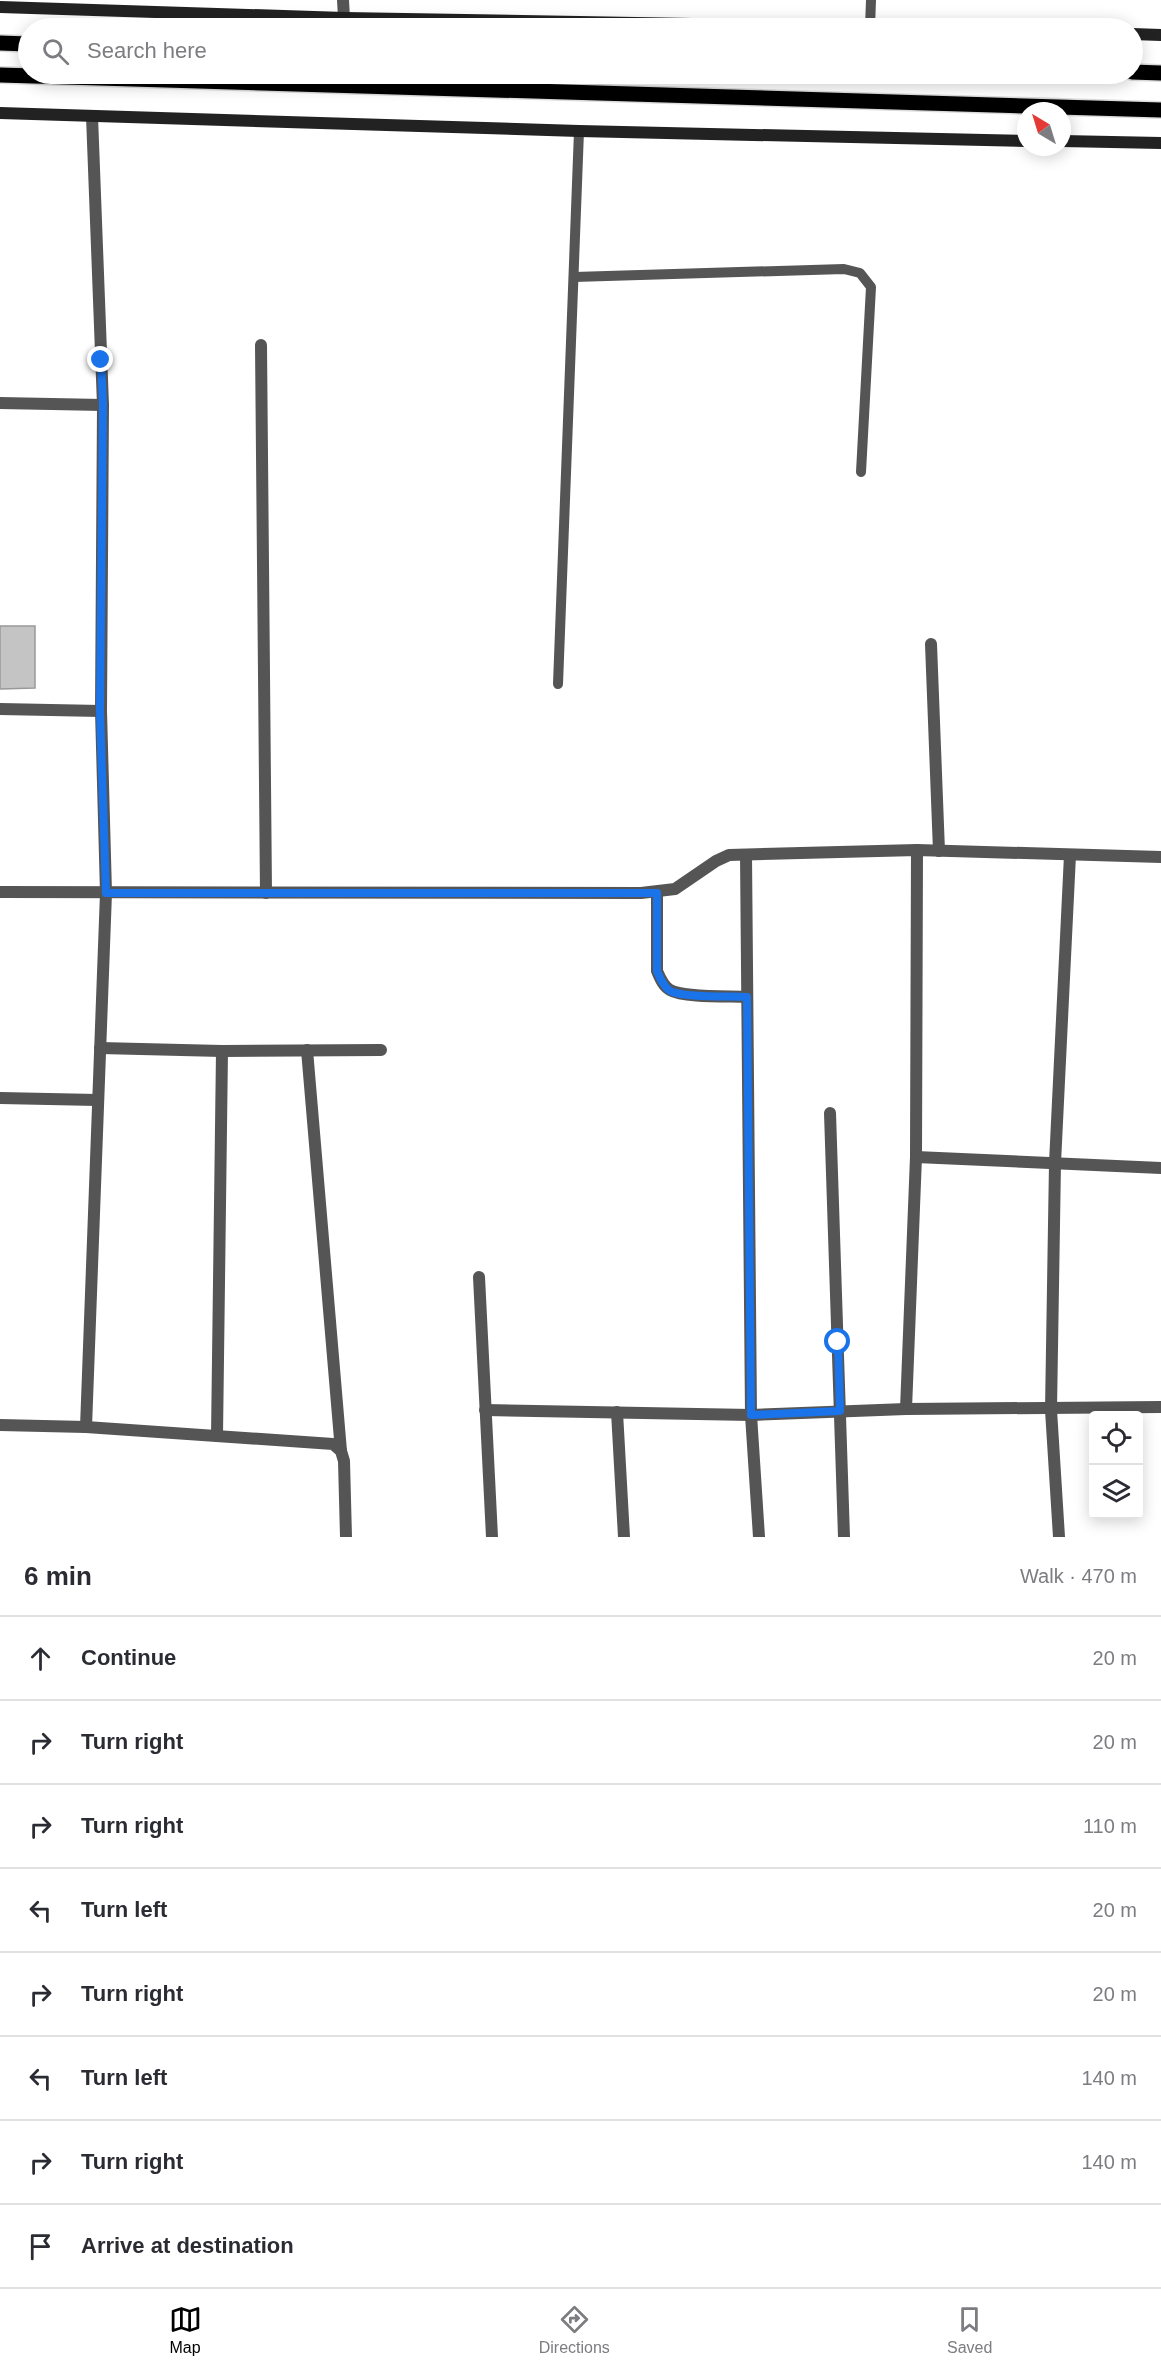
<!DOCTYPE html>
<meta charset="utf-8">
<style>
:root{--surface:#fff;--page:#f2f2f3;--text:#2b2b33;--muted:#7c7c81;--line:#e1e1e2;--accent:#000}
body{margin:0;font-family:Arial,sans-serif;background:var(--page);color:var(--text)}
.controls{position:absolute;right:18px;bottom:18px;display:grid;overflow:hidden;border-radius:6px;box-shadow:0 3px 15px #0003}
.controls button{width:54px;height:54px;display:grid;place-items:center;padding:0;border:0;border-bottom:2px solid var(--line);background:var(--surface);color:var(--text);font:30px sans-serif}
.compass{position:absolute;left:1017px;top:102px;width:54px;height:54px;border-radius:50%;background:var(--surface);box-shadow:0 3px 15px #0003;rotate:322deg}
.stop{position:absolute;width:18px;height:18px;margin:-14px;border:4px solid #1a73e8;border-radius:50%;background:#fff}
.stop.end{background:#1a73e8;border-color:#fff;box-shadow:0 2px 6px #0008}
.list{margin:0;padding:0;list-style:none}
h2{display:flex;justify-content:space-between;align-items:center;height:78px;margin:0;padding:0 24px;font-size:26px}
h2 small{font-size:20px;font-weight:400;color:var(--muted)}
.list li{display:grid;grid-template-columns:39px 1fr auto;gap:18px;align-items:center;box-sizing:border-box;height:84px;padding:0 24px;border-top:2px solid var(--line)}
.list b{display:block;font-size:22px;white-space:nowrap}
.list em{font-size:20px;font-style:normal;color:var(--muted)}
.icon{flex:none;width:33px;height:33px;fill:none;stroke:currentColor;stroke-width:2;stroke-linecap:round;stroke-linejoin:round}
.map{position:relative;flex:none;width:1161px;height:1537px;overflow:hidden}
.search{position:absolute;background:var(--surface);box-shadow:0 3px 15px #0003;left:18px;right:18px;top:18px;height:66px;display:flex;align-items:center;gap:15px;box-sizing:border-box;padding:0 21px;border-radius:33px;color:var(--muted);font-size:22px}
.sheet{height:750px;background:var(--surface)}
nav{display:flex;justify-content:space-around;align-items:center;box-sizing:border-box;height:84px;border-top:2px solid var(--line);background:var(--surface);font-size:16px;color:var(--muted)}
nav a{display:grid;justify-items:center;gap:3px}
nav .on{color:var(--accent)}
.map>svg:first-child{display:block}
.building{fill:#c4c4c4;stroke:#999;stroke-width:1.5}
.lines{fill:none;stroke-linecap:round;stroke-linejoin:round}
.primary-casing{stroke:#dbdbdb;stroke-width:18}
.service{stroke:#555;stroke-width:10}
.minor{stroke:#555;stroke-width:12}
.secondary{stroke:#222;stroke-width:12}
.primary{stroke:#000;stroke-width:15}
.route{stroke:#1a73e8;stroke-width:8}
</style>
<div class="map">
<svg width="1161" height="1537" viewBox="0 0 1161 1537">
<rect width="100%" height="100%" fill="#fff"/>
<path class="building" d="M0,626H35V688L0,689Z"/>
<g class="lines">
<g class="primary-casing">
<g id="primary">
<path d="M0,43L28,44"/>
<path d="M1132,72L1161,73"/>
<path d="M0,75L1161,110"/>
</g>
</g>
<g class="service">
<path d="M870,27L871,0"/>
<path d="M574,277L844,269L860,273L871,287L861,472"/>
<path d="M558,684L579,131"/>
</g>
<g class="minor">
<path d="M343,0L344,18"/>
<path d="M261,345L266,893"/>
<path d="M0,403L103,405"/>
<path d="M931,644L939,851"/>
<path d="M0,709L101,711"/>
<path d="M746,855L751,1415L759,1537"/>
<path d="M0,892L641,893L675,889L716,861L729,855L917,850L1161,857"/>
<path d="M657,893V971C660,978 663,986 670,990C684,998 730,996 747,997"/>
<path d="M100,1048L222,1051L381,1050"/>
<path d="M307,1050L341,1451"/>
<path d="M0,1098L97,1100"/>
<path d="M830,1113L844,1537"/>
<path d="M916,1157L1161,1168"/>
<path d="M479,1277L492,1537"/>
<path d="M906,1409L916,1157L917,850"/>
<path d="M485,1410L751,1415L906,1409L1161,1407"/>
<path d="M617,1412L624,1537"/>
<path d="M0,1425L86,1427L333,1444L341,1451L344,1461L346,1537"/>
<path d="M86,1427L106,893L101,711L103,405L92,116"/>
<path d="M217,1436L222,1051"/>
<path d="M1059,1537L1051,1410L1055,1163L1070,855"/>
</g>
<g class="secondary">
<path d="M0,7L344,18L928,28"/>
<path d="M1132,34L1161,35"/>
<path d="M0,113L579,131L1026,141"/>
<path d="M1062,141L1161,143"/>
</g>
<use href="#primary" class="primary"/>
</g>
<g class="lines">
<path class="route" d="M101,360L103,405L100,711L106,893H657V971C660,978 663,986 670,991C684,998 730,996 747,997L751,1415L840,1411L838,1342"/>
</g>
</svg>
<div class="controls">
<button><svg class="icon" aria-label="locate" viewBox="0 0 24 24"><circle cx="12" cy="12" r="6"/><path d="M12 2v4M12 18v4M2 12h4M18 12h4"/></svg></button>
<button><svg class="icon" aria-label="layers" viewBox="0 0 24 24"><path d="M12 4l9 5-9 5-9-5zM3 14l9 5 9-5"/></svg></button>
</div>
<svg class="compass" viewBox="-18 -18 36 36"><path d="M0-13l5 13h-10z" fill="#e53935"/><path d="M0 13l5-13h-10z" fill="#7c7c81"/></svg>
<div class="stop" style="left:838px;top:1342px"></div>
<div class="stop end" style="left:101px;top:360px"></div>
<div class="search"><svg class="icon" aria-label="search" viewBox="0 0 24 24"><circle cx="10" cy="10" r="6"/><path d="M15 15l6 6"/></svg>Search here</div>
</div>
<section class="sheet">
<h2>6 min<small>Walk · 470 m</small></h2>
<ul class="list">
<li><svg class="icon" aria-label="ahead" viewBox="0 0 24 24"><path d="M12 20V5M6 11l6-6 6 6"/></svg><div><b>Continue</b></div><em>20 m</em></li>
<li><svg class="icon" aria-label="right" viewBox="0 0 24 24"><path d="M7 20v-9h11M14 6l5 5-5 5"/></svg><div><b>Turn right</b></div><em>20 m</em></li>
<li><svg class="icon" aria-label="right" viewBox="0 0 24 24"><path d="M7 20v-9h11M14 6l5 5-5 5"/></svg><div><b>Turn right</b></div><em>110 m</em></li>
<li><svg class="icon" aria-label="left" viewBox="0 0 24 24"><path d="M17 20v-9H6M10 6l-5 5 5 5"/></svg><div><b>Turn left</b></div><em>20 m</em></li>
<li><svg class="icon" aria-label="right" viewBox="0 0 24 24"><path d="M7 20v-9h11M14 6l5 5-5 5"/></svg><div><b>Turn right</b></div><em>20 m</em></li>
<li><svg class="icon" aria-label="left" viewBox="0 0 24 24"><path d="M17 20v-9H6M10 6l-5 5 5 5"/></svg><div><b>Turn left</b></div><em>140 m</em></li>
<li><svg class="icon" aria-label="right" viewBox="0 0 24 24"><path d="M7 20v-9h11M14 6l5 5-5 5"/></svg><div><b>Turn right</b></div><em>140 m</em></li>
<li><svg class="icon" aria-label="arrive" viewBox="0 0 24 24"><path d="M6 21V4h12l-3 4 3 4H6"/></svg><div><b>Arrive at destination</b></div></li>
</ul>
</section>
<nav>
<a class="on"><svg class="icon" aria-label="map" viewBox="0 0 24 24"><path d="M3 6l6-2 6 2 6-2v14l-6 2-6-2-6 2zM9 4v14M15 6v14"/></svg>Map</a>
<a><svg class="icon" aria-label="directions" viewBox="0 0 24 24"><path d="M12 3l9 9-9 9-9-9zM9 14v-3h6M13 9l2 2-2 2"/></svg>Directions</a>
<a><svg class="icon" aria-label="saved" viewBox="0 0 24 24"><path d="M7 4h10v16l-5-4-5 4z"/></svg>Saved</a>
</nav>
